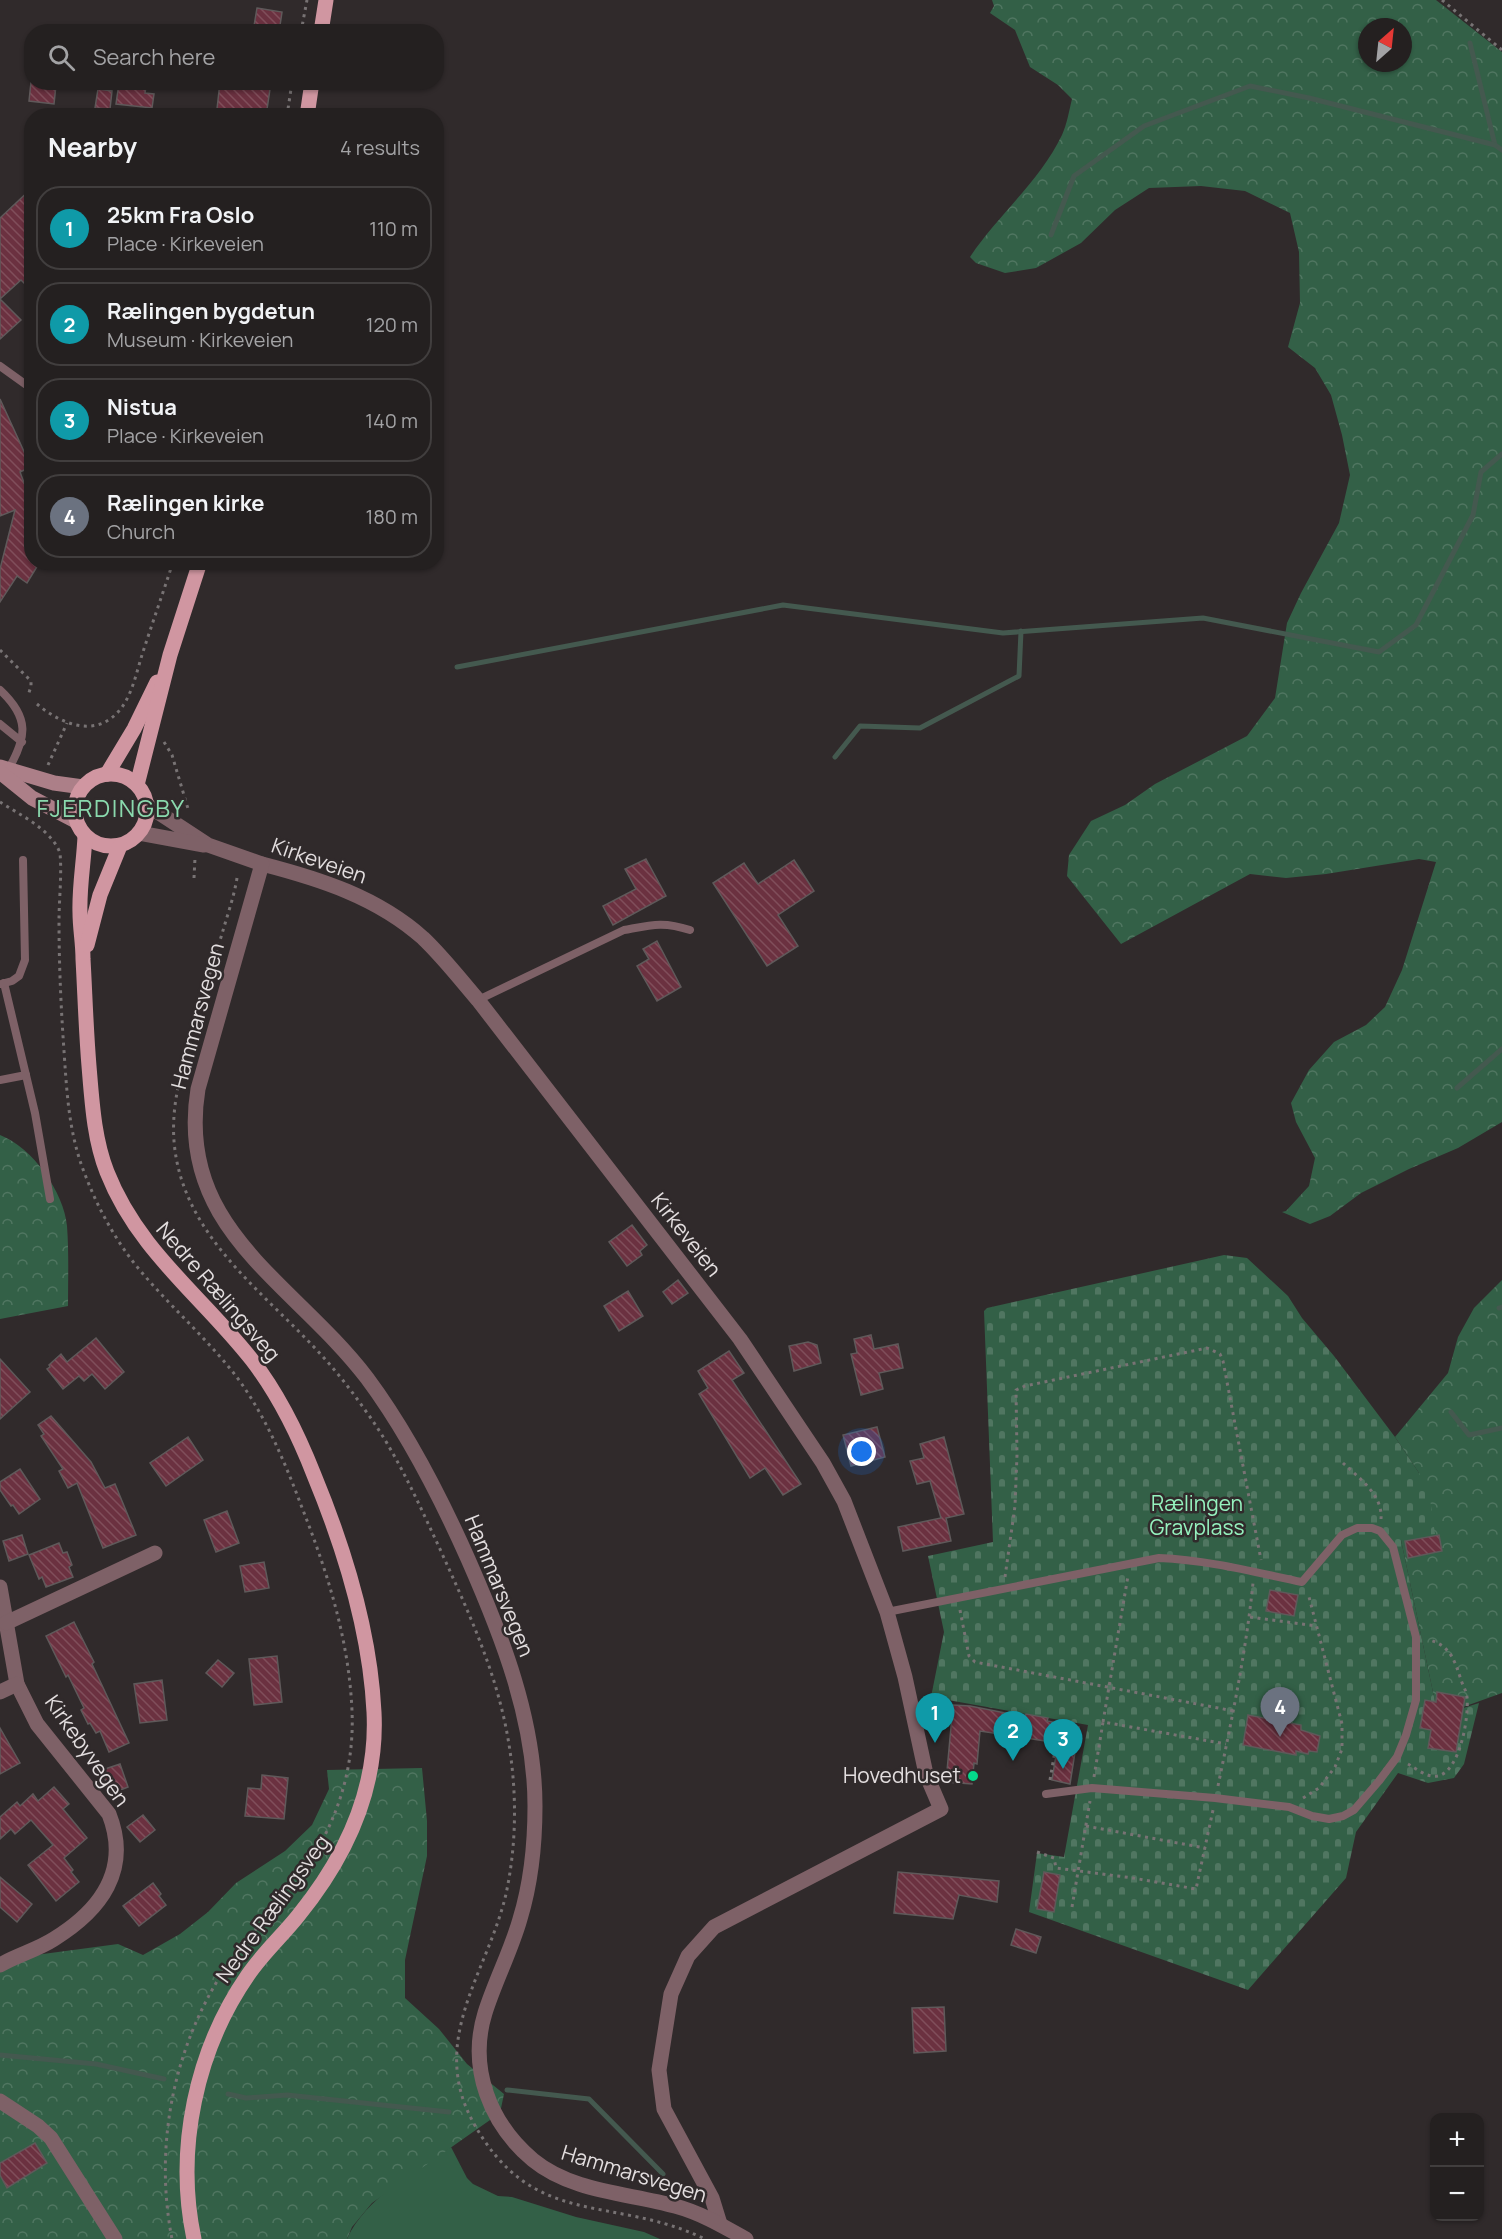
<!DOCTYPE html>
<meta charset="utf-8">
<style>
:root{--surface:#242020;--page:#302d2d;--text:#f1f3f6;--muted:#a3a3a5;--line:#413e3e;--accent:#2563eb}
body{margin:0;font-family:Manrope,sans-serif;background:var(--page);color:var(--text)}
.controls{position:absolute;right:18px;bottom:18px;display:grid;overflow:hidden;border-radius:12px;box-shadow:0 2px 4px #0004}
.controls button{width:54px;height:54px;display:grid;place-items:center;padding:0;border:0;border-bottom:2px solid var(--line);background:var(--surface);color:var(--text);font:30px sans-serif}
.compass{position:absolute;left:1358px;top:18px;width:54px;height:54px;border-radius:50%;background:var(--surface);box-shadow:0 2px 4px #0004;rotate:27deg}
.you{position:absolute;left:862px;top:1452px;width:21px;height:21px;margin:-15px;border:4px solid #fff;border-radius:50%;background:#1a73e8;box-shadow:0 0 0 9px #1a73e833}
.badge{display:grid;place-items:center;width:39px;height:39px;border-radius:50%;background:var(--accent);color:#fff;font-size:20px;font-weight:700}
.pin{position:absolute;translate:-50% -50px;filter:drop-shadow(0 2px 3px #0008)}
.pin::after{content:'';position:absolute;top:32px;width:21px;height:18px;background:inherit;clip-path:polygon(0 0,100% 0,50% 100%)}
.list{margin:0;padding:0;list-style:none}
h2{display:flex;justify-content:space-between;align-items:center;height:78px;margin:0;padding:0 24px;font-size:26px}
h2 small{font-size:20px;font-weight:400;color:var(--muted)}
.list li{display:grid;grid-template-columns:39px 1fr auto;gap:18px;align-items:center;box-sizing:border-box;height:84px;margin:0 12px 12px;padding:0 12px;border:2px solid var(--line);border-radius:24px}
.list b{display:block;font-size:22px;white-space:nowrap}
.list p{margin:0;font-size:20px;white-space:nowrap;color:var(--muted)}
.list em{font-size:20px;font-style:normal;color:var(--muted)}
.icon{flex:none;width:33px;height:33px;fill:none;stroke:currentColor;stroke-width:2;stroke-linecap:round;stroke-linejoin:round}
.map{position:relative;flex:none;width:1502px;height:2239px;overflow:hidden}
.search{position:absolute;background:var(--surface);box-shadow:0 2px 4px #0004;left:24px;top:24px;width:420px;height:66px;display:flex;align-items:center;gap:15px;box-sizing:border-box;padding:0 21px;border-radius:24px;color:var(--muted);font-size:22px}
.panel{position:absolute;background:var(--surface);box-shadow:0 2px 4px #0004;left:24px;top:108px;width:420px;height:462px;border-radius:24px}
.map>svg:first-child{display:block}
.green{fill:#336047}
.forest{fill:url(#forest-crowns);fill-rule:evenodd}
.cemetery{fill:url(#cemetery-stones)}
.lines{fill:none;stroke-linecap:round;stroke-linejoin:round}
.stream{stroke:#44594f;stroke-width:5}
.building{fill:url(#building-back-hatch);stroke:#5f595a;stroke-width:1.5}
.path{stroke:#787374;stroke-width:3;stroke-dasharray:3 4.5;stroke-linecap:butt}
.service{stroke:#7e6167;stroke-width:8}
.minor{stroke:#7e6167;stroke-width:15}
.tertiary{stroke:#7e6167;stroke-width:15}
.secondary{stroke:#ac7f88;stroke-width:15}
.primary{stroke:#d096a1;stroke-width:15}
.poi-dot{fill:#04d98b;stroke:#302a2b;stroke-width:2}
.labels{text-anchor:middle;stroke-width:5;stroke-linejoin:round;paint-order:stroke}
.street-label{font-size:21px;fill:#e3dedf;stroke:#302a2b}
.park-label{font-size:21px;fill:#95f2be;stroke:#302a2b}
.poi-label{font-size:21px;fill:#e3dedf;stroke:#302a2b;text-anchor:end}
.quarter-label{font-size:24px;letter-spacing:1.5px;fill:#8ad9ad;stroke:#302a2b}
</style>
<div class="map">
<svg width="1502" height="2239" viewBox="0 0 1502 2239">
<defs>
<pattern id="forest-crowns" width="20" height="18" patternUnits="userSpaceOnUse" patternTransform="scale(1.5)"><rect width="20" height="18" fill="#336047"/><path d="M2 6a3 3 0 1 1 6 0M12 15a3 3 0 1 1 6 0" fill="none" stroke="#507661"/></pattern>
<pattern id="cemetery-stones" width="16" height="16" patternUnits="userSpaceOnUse" patternTransform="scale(1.5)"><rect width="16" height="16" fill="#336047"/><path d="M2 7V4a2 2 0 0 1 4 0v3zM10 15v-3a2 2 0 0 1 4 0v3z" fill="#507661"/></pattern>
<pattern id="building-back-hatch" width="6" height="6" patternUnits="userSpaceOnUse" patternTransform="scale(1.5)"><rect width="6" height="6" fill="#6b3140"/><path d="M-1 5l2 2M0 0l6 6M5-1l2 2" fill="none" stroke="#804e5b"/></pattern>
</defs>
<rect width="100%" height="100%" fill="#302a2b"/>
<path class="green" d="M451,2147L467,2178L473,2184L498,2196L512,2197L576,2217L644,2232L660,2239H347C366,2197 414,2173 451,2147Z"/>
<g class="forest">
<path d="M992,0H1436L1502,52V1122L1458,1148L1409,1169L1361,1193L1330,1216L1310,1224L1282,1212L1286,1211L1309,1186L1315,1158L1296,1122L1291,1103L1309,1070L1334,1042L1366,1025L1385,1007L1402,970L1436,862L1419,859L1326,874L1286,878L1250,874L1121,944L1067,876L1069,855L1091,821L1125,805L1155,784L1247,736L1275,698L1287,623L1301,593L1339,523L1350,475L1342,435L1331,395L1315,368L1288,347L1300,303L1299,252L1290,213L1245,191L1201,186L1149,188L1115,210L1081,243L1036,268L1005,273L976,263L970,257C998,215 1040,181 1062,135C1067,124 1069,111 1072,99L1058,85L1030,67L1015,30L990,13L994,6ZM1367,27H1403V63H1367Z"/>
<path d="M0,1135C32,1147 64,1192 67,1226C69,1253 68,1280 68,1306L0,1319Z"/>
<path d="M1502,1280V1693L1438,1716L1401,1540L1419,1473L1395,1437L1448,1373L1458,1337L1474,1308Z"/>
<path d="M422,1768L427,1821V1856L405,1960V1998L439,2029L467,2064L504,2094L500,2113L372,2203L352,2227L347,2239H0V1958H13L118,1944L143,1955L180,1934L208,1912L236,1883L285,1851L312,1825L329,1789L327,1770Z"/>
</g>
<path class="cemetery" d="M1224,1255L1247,1258L1288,1296L1302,1318L1334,1356L1395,1437L1419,1473L1429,1492L1435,1534L1401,1540L1438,1716L1479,1703L1464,1764L1454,1778L1428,1783L1398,1773L1356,1832L1346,1878L1248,1990L1029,1912L1037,1853L1064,1857L1088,1725L931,1697L944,1632L928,1556L993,1542L984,1311L987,1308Z"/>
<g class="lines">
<g class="stream">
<path d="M1470,43L1495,145L1502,150"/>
<path d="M1051,235L1074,176L1144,126L1250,86L1309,98L1495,145"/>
<path d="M457,667L783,605L1003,633L1203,618L1379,652L1416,625L1473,515L1481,472L1502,454"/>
<path d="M835,757L860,726L920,728L1019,676L1021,631"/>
<path d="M1457,1088L1502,1049"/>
<path d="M1499,1308L1502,1307"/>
<path d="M1451,1412L1469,1435L1502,1428"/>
<path d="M0,2055L96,2064L164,2079"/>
<path d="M507,2090L589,2099L663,2174"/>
<path d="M228,2094L246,2098L287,2095L449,2112"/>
</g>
</g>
<g class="building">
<path d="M257,8L282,12L279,32H253Z"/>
<path d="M31,82L56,85L54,104L29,101Z"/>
<path d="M220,82H236L270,89L266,116L217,109Z"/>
<path d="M119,83L146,87L145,93L154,94L152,108L116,104Z"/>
<path d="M98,89L112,91L110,109L95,108Z"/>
<path d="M32,188V291L21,280L0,299L21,320L0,339V218Z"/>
<path d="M0,399L31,467L20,472L32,504V562L38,565L27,583L17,576L0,602V569L15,510L0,516Z"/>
<path d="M646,859L666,896L613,925L603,906L636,889L625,869Z"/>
<path d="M794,860L814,891L778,915L798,946L767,966L713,883L744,863L758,884Z"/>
<path d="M657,941L681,987L657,1001L637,966L649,959L643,949Z"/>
<path d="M632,1225L647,1245L640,1251L642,1255L627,1266L609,1242Z"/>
<path d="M678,1280L688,1293L672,1304L663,1292Z"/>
<path d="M628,1291L643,1316L619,1331L604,1306Z"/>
<path d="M871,1335L874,1349L898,1344L903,1368L879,1373L883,1389L861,1395L851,1354L857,1353L854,1339Z"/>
<path d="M96,1338L124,1372L105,1389L92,1374L84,1381L79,1376L63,1389L47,1369L50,1367L49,1365L61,1354L67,1362Z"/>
<path d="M808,1342L817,1345L821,1363L794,1371L789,1346Z"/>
<path d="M729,1351L744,1373L732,1380L801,1484L783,1495L765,1468L750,1478L699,1394L708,1388L698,1371Z"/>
<path d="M0,1359L30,1392L0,1419Z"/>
<path d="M51,1416L91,1462L105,1488L115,1484L136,1535L103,1548L77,1483L68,1488L59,1471L63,1469L41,1436L44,1434L38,1425Z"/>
<path d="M877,1427L885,1457L851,1466L843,1435Z"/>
<path d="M188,1437L203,1460L166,1486L150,1463Z"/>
<path d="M944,1437L964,1514L946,1518L951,1541L903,1551L898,1527L941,1518L930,1481L917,1484L910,1461L924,1458L920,1444Z"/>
<path d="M20,1469L40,1499L19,1514L13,1505L11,1506L0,1490V1482Z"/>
<path d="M227,1511L239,1543L216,1552L204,1520Z"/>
<path d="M22,1535L28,1554L9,1561L3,1541Z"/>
<path d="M1439,1535L1442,1551L1408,1558L1405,1541Z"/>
<path d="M59,1543L63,1553L67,1552L72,1565L69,1567L73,1577L46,1587L42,1577L39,1579L29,1555Z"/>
<path d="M264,1562L269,1588L245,1592L240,1566Z"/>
<path d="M1270,1590L1298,1595L1294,1616L1266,1611Z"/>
<path d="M74,1622L94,1662L92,1664L129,1743L109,1752L100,1731L96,1733L90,1723L88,1724L81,1710L84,1708L68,1675L66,1677L46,1636Z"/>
<path d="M277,1656L282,1702L254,1705L249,1659Z"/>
<path d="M218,1660L234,1673L222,1687L206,1673Z"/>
<path d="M162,1680L167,1720L140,1723L134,1684Z"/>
<path d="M1437,1692L1465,1697L1456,1752L1428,1748L1431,1730L1420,1728L1425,1700L1436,1702Z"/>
<path d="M953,1705L970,1706L1025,1717L1026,1714L1048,1718L1047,1721L1079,1727L1070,1784L1052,1780L1058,1743L980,1731L977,1764L974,1763L972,1784L946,1782Z"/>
<path d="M1248,1715L1301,1725V1730L1320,1736L1317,1752L1309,1751L1308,1754L1296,1751V1755L1243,1745Z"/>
<path d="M0,1728L20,1763L0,1774Z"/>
<path d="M120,1764L128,1787L110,1794L102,1770Z"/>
<path d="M262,1775L288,1778L284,1819L245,1816L248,1788L261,1789Z"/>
<path d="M54,1787L69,1804L63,1809L87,1838L64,1858L73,1870L71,1872L79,1882L56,1901L28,1865L53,1845L31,1820L15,1834L11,1829L0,1839V1817L17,1802L20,1806L33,1794L38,1801Z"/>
<path d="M143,1815L155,1830L140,1842L127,1827Z"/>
<path d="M898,1872L999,1881L997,1902L959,1895L953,1919L894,1913Z"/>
<path d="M1044,1872L1060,1875L1054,1912L1037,1909Z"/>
<path d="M0,1877L32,1904L17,1922L0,1907Z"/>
<path d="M153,1883L161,1894L159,1896L166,1905L139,1926L123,1906Z"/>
<path d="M1016,1929L1041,1937L1036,1953L1011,1945Z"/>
<path d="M944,2007L946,2051L914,2053L912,2008Z"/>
<path d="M35,2143L47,2163L7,2188L0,2175V2163Z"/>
</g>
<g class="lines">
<g class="path">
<path d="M1442,0L1502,50"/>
<path d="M301,32L307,0"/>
<path d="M287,116L292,82"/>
<path d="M0,650L31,681V686L28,696"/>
<path d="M37,704C58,722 92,738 116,714C131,700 136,674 142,655C152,624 163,593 173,562"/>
<path d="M164,742L172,755L189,812"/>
<path d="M48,765L67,723"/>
<path d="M0,802C20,815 51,829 60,853C62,875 59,899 59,921C59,965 61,1008 64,1051C67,1095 69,1136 86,1177C98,1208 114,1237 134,1263C166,1303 205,1336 236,1376C265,1415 284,1460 301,1505C327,1571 349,1639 352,1711C355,1780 330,1840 287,1893C270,1915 250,1934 233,1957C175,2038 153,2142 172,2239"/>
<path d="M194,878L195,858"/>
<path d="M237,878C234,897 227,916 222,934C212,965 203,997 194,1028C183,1065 171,1102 174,1141C181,1231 256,1286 313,1346C332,1366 349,1387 365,1410C396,1452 417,1500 439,1547C465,1604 492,1662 505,1723C517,1780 518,1838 506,1894C488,1972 428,2039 473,2122C533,2231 612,2194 705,2239"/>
<path d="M1343,1463C1359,1478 1383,1495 1381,1519"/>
<path d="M1005,1577L1015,1506L1017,1455L1016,1390L1025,1386L1207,1348L1220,1354L1223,1361L1261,1560"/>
<path d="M960,1610L969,1656L975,1662L1234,1711"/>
<path d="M1250,1617L1316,1626"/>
<path d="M1103,1722L1128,1576"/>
<path d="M1408,1764C1417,1769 1427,1778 1438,1776C1460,1771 1469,1717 1467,1698C1467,1692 1463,1686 1461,1680C1455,1661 1450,1645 1429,1640"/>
<path d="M1094,1777L1103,1722L1226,1744"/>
<path d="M1050,1780L1056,1745"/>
<path d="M1218,1786C1232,1718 1246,1652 1253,1583"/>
<path d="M1303,1798L1319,1788L1335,1767L1342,1749V1724L1308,1593"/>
<path d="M1086,1826L1205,1848"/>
<path d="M1037,1852L1054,1858L1056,1868L1133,1878L1196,1889L1213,1810"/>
<path d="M1072,1907L1090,1801"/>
</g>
<g class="service">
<path d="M0,366L32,389"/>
<path d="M0,690C30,718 27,737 8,770"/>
<path d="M0,724L22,742"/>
<path d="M4,983L35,1113L50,1199"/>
<path d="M1,984L12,981L19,976L25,960L23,860"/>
<path d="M478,1000L624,930C651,925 663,921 690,930"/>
<path d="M0,1080L26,1075"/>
<path d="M887,1612L1159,1558C1208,1560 1254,1572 1302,1582L1342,1535L1357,1528H1372L1380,1531L1393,1547L1416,1637V1700L1406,1735L1397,1757L1379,1781L1354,1810L1343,1816L1329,1819L1312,1816L1289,1807L1215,1798L1092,1788L1046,1794"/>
</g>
<g class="minor">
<path d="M262,864C320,879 377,897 423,938C443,957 460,979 478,1000L740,1339L823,1463L844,1501L887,1612L905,1677L926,1774L941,1809L714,1927L688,1956L671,1994L659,2070L664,2109L712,2198L720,2224"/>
<path d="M0,1587L17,1684L37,1724L109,1814C131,1870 101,1910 54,1939C37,1950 17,1955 0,1965"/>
<path d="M6,1623L155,1553"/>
<path d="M0,1692L17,1684"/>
<path d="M0,2101L38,2126L51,2138L115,2239"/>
</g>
<g class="tertiary">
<path d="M147,805L208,845L262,864L198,1089C175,1229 293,1281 367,1378C408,1433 440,1496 468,1559C502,1636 535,1720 535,1806C535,1844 531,1883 520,1919C511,1951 495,1981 485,2013C468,2068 490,2124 533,2160C572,2192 628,2193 675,2206C701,2213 723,2226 746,2239"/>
<path d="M139,833L204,845"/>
</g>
<g class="secondary">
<path d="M0,767L54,783L83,787"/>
<path d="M0,772L32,798L76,821"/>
</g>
<g class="primary">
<path d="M321,32L326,0"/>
<path d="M307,116L312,82"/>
<circle cx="111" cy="810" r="36"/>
<path d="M107,774L134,729L157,682"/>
<path d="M137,785L170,655L200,562"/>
<path d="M85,836C84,861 79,887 80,913C80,928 83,943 83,959C85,995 86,1030 89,1066C92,1102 94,1139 107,1172C138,1251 202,1296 252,1360C279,1395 298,1434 314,1475C345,1550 370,1630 374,1712C378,1790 346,1857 298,1916C282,1936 263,1953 248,1975C196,2050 175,2149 194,2239"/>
<path d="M87,945L100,895L120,846"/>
</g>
</g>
<circle class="poi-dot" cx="973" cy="1776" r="6"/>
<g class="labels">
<g class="street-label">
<text transform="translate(319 861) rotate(19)" y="7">Kirkeveien</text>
<text transform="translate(198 1016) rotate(-75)" y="7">Hammarsvegen</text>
<text transform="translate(686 1235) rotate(52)" y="7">Kirkeveien</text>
<text transform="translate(218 1292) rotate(49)" y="7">Nedre Rælingsveg</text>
<text transform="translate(499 1586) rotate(68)" y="7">Hammarsvegen</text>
<text transform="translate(87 1751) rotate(55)" y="7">Kirkebyvegen</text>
<text transform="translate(273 1909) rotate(-54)" y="7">Nedre Rælingsveg</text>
<text transform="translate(634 2174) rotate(17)" y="7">Hammarsvegen</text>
</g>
<g class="park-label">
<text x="1197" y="1511">Rælingen<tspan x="1197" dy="24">Gravplass</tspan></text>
</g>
<g class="poi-label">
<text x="961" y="1783">Hovedhuset</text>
</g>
<g class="quarter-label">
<text x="111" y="817">FJERDINGBY</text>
</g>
</g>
</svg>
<div class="controls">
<button>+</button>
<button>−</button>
</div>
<svg class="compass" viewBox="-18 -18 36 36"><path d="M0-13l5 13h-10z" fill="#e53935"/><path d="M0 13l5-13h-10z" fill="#a3a3a5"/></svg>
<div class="you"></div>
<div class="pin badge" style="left:935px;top:1743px;background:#0f9aa8">1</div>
<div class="pin badge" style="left:1013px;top:1761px;background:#0f9aa8">2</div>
<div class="pin badge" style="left:1063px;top:1769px;background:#0f9aa8">3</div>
<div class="pin badge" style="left:1280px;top:1737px;background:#6b7280">4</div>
<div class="search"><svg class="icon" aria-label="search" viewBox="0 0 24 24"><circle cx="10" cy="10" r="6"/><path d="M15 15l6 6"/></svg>Search here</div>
<section class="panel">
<h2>Nearby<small>4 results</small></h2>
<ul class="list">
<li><span class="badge" style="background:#0f9aa8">1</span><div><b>25km Fra Oslo</b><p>Place · Kirkeveien</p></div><em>110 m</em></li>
<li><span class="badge" style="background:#0f9aa8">2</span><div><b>Rælingen bygdetun</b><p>Museum · Kirkeveien</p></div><em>120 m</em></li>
<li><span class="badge" style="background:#0f9aa8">3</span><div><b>Nistua</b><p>Place · Kirkeveien</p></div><em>140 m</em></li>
<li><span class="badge" style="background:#6b7280">4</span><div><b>Rælingen kirke</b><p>Church</p></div><em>180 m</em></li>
</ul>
</section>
</div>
